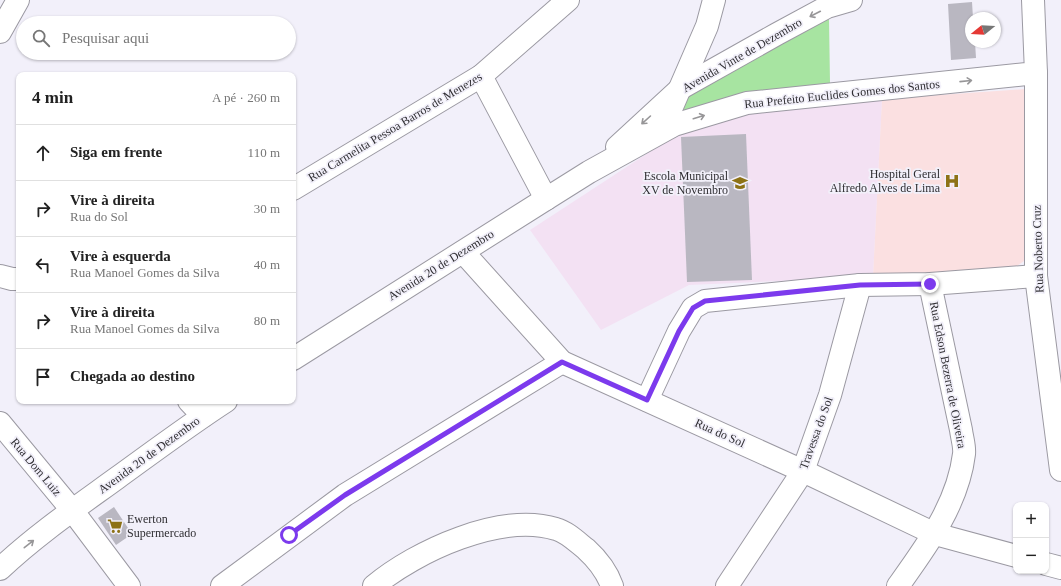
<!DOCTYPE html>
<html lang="pt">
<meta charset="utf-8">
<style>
:root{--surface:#fff;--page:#f6f6f6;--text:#222;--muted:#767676;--line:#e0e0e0}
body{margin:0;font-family:"Times New Roman",serif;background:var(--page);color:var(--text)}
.controls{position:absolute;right:12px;bottom:12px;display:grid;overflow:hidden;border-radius:8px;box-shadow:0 1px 3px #0004}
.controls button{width:36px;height:36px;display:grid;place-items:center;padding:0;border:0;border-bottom:1px solid var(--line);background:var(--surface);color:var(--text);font:20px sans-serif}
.compass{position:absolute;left:965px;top:12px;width:36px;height:36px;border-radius:50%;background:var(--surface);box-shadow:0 1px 3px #0004;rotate:252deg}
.stop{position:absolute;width:12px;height:12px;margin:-9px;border:3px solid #7c3aed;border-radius:50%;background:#fff}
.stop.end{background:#7c3aed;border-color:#fff;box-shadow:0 1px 4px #0008}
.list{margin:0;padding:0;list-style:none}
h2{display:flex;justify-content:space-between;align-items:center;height:52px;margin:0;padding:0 16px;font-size:17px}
h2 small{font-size:13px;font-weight:400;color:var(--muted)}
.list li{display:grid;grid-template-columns:26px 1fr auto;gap:12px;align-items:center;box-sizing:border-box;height:56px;padding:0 16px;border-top:1px solid var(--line)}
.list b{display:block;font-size:15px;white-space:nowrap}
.list p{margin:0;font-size:13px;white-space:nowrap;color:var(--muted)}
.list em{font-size:13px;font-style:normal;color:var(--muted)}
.icon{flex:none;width:22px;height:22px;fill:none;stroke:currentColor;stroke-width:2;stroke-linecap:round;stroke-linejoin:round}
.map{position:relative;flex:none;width:1061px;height:586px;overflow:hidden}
.search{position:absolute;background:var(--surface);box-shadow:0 1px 3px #0004;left:16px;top:16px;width:280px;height:44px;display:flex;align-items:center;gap:10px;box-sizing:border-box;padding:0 14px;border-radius:22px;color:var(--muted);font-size:15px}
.panel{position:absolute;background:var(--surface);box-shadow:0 1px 3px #0004;left:16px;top:72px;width:280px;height:332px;border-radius:8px}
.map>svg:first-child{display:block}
.education{fill:#f3e1f3}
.medical{fill:#fbe0e1}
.green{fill:#a7e4a1}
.building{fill:#b9b7c1}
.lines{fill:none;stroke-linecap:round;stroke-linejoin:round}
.street-casing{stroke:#9b99a2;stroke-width:24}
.secondary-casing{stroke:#9b99a2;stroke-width:24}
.street{stroke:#fff;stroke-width:22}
.secondary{stroke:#fff;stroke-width:22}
.oneway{stroke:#979698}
.route{stroke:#7c3aed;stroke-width:5}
.labels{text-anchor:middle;stroke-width:3.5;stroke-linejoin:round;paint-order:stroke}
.street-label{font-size:12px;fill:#2f2e32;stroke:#f2f0fa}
.poi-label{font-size:12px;fill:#2f2e32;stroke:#f2f0fa;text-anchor:end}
</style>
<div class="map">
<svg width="1061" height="586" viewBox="0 0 1061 586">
<rect width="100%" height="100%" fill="#f2f0fa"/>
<path class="education" d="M882,99L873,277L689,285L601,330L530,230L674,136L740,114Z"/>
<path class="medical" d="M1026,89L1029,100L1024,261L1017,266L873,277L882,99Z"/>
<path class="green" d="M829,19L830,83L746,95L683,112L679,110L684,97L806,28Z"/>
<g class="building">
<path d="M972,2L973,18H971V42H975L976,58L951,60L948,4Z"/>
<path d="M746,134L752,280L687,282L681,137Z"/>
<path d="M114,507L132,534L116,545L98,518Z"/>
</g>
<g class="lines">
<g class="street-casing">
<g id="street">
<path d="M0,32L18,0"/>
<path d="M1036,73V276L1061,470"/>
<path d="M481,76L546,199"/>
<path d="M670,127L671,109L707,26L714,0"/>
<path d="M293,189L481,76L568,0"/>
<path d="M463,252L562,362L803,471L935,534L1016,556"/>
<path d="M0,276L12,279H19"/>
<path d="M647,400L679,331L693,308L705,301L860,285L930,284L1036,276"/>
<path d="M189,401L203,416"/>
<path d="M72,510L129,586"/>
<path d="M1046,564L1061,568"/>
<path d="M222,586L345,495L562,362"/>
<path d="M374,586C416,551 501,512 556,529C567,532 577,542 586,549C597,559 607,572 612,586"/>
<path d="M727,586L803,471L830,395L860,285"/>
<path d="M898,586C926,547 958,504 964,454C965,447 962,438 961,430L930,284"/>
</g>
</g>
<g class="secondary-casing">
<g id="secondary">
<path d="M617,147L681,88L777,34L827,7L851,0"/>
<path d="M293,359L546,199L589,172L674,125L747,103L1036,73L1033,0"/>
<path d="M0,423L72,510"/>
<path d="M0,569C36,535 77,507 117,478C153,452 189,425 226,401"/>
</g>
</g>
<use href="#street" class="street"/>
<use href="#secondary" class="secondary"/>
</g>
<defs><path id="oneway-shaft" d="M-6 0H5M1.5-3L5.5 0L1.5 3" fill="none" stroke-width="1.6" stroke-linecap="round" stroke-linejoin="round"/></defs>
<g class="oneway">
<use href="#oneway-shaft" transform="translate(815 14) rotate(153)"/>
<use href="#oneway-shaft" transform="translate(966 81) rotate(-6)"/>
<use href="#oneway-shaft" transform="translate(699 117) rotate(-17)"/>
<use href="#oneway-shaft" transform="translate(646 120) rotate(138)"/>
<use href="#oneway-shaft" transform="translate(29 544) rotate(-38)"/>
</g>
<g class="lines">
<path class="route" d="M289,535L345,495L562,362L647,400L679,331L693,308L705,301L860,285L930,284"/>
</g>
<defs>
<g id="hospital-bare" transform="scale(1.2)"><path d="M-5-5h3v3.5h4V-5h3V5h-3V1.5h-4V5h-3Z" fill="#8d7216" stroke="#f2f0fa" stroke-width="2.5" paint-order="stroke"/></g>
<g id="school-bare" transform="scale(1.2)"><path d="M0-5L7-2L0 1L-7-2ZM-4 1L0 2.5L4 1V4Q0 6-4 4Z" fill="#8d7216" stroke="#f2f0fa" stroke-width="2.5" paint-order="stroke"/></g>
<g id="supermarket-bare" transform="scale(1.2)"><path d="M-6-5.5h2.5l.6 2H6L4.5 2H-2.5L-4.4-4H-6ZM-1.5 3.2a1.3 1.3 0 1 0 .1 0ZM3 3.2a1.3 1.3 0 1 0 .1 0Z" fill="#8d7216" stroke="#f2f0fa" stroke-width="2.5" paint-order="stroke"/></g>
</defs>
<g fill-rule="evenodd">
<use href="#hospital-bare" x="952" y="181"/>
<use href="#school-bare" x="740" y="183"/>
<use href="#supermarket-bare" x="115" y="526"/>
</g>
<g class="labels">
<g class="street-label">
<text transform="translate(742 55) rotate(-30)" y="4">Avenida Vinte de Dezembro</text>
<text transform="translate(842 94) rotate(-6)" y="4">Rua Prefeito Euclides Gomes dos Santos</text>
<text transform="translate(395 127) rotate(-31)" y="4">Rua Carmelita Pessoa Barros de Menezes</text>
<text transform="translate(1038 249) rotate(-92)" y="4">Rua Noberto Cruz</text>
<text transform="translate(441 265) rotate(-32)" y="4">Avenida 20 de Dezembro</text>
<text transform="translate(948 375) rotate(79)" y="4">Rua Edson Bezerra de Oliveira</text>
<text transform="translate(720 433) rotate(24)" y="4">Rua do Sol</text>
<text transform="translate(816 433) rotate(-70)" y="4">Travessa do Sol</text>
<text transform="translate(149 455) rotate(-36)" y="4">Avenida 20 de Dezembro</text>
<text transform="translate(36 467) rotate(50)" y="4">Rua Dom Luiz</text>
</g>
<g class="poi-label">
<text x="940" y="178">Hospital Geral<tspan x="940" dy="14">Alfredo Alves de Lima</tspan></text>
<text x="728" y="180">Escola Municipal<tspan x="728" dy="14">XV de Novembro</tspan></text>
<text x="127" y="523" text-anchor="start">Ewerton<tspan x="127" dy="14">Supermercado</tspan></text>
</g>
</g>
</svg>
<div class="controls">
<button>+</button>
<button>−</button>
</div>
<svg class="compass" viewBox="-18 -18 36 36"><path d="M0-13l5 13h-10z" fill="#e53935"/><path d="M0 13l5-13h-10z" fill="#767676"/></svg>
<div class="stop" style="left:289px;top:535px"></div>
<div class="stop end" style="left:930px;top:284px"></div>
<div class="search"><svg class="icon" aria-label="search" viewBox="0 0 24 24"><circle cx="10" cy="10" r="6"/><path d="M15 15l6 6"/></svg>Pesquisar aqui</div>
<section class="panel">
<h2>4 min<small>A pé · 260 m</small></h2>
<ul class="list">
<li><svg class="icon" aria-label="ahead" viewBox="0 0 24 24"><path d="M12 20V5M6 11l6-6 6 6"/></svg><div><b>Siga em frente</b></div><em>110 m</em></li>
<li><svg class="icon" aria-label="right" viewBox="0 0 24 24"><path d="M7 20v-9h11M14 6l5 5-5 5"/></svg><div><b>Vire à direita</b><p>Rua do Sol</p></div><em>30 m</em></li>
<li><svg class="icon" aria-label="left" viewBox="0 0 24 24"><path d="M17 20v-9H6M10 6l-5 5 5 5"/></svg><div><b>Vire à esquerda</b><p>Rua Manoel Gomes da Silva</p></div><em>40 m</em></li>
<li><svg class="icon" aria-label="right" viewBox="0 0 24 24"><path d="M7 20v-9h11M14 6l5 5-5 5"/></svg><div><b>Vire à direita</b><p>Rua Manoel Gomes da Silva</p></div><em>80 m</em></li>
<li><svg class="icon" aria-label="arrive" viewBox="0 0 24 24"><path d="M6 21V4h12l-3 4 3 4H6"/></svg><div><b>Chegada ao destino</b></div></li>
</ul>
</section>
</div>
